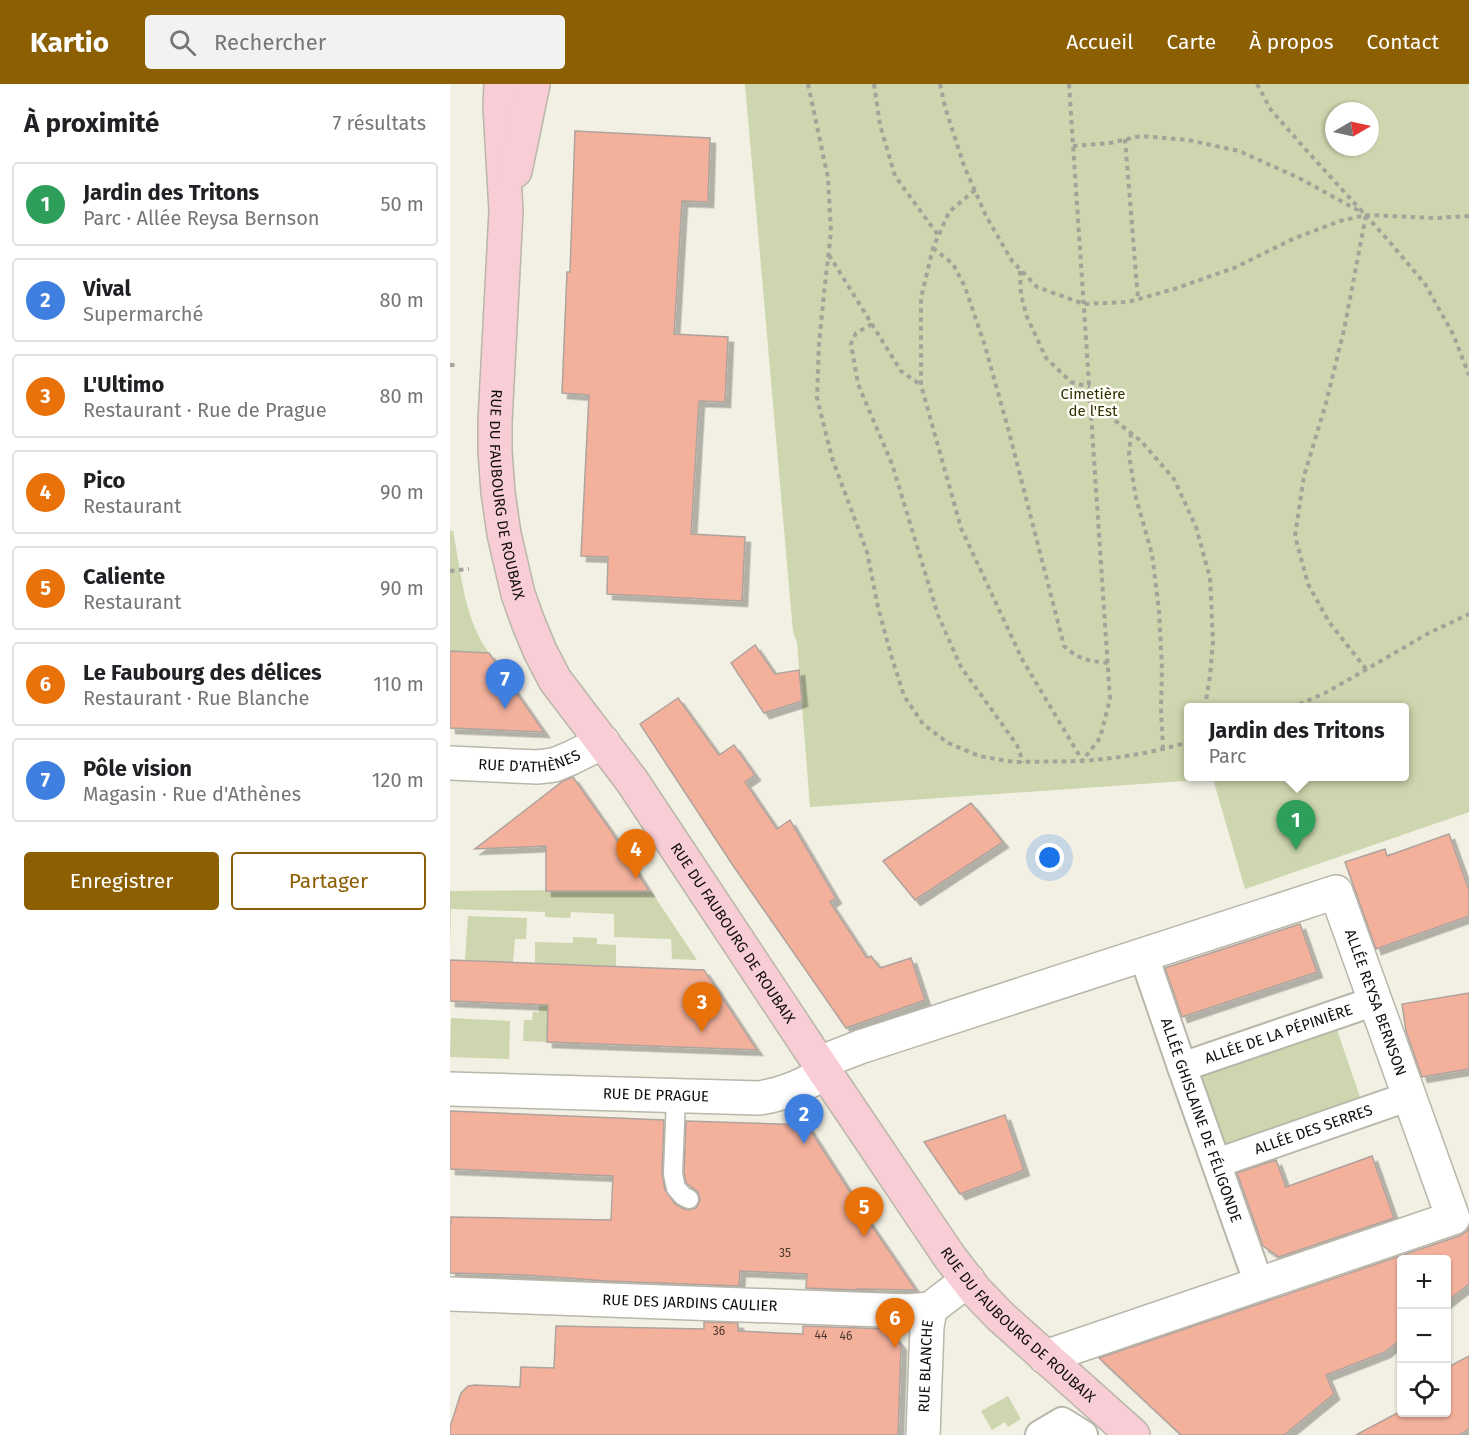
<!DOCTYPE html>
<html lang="fr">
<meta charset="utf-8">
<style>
:root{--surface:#fff;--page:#f2f2f2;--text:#202124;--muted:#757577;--line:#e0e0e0;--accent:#8c5f03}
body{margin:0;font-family:"Fira Sans",sans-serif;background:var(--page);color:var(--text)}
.controls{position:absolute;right:18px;bottom:18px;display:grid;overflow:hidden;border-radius:6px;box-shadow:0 2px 4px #0004}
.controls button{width:54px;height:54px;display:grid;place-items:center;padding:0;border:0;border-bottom:2px solid var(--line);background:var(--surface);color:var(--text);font:30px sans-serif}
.compass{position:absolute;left:875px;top:18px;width:54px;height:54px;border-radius:50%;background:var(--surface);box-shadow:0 2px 4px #0004;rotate:81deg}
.you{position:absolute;left:600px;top:774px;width:21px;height:21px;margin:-15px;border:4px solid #fff;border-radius:50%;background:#1a73e8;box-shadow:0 0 0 9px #1a73e833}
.badge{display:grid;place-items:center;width:39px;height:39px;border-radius:50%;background:var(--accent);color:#fff;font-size:20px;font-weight:700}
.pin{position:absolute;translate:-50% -50px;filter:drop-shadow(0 2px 3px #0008)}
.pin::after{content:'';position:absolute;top:32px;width:21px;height:18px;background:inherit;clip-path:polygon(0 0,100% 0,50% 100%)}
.popup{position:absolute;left:734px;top:619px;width:225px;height:78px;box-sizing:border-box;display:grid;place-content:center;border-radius:6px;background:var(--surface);filter:drop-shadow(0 2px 4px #0005);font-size:20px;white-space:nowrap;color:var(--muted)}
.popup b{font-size:22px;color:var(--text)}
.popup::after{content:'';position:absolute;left:50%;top:100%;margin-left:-12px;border:12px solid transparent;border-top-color:var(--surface)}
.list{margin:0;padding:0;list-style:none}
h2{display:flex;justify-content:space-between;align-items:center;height:78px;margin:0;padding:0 24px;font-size:26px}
h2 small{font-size:20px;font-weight:400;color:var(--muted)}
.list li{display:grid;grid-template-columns:39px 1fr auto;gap:18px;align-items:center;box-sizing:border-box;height:84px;margin:0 12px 12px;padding:0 12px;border:2px solid var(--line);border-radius:6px}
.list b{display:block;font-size:22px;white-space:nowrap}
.list p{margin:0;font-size:20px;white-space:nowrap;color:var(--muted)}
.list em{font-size:20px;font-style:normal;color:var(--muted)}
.actions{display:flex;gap:12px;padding:18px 24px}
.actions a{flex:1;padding:14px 0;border:2px solid var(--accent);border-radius:6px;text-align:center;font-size:21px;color:var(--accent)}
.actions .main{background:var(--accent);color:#fff}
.icon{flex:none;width:33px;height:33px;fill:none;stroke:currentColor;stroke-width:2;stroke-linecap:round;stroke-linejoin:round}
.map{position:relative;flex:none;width:1019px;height:1351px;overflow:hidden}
header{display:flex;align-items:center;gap:36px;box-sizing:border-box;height:84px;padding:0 30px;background:var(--accent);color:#fff}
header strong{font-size:28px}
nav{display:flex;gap:33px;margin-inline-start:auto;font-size:21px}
.search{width:420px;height:54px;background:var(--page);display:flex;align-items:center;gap:15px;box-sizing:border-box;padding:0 21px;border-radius:6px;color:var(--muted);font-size:22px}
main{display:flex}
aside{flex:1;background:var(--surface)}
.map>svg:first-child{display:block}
.green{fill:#cdd6ae;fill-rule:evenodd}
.building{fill:#f3b19c;stroke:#b0a29d;stroke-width:1.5;filter:url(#shadow)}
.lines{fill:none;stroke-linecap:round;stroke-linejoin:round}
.service-casing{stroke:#b9b7aa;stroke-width:21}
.pedestrian-casing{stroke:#b9b7aa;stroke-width:32}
.minor-casing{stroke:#b9b7aa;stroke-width:36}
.secondary-casing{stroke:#b9b7aa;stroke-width:36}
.path{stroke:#a5a399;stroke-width:4;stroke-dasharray:4.5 4.5;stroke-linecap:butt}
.service{stroke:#fff;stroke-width:18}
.pedestrian{stroke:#fff;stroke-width:28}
.minor{stroke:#fff;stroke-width:33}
.secondary{stroke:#f8cdd5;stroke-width:33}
.labels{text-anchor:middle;stroke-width:5;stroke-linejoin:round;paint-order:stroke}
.number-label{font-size:12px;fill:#49382f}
.park-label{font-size:15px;fill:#2c3203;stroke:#fffdf5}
.street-label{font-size:15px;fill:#100f0b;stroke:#fffdf5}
</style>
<header>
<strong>Kartio</strong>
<div class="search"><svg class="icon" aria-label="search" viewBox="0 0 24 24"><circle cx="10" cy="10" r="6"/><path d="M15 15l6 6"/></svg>Rechercher</div>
<nav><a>Accueil</a><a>Carte</a><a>À propos</a><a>Contact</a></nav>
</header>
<main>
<aside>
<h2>À proximité<small>7 résultats</small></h2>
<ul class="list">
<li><span class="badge" style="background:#2e9e5b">1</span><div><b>Jardin des Tritons</b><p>Parc · Allée Reysa Bernson</p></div><em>50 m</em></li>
<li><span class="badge" style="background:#3f7fe0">2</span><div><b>Vival</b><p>Supermarché</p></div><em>80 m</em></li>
<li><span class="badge" style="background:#e8710a">3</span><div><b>L'Ultimo</b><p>Restaurant · Rue de Prague</p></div><em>80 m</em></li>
<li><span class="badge" style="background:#e8710a">4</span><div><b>Pico</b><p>Restaurant</p></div><em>90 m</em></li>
<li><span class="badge" style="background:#e8710a">5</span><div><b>Caliente</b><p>Restaurant</p></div><em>90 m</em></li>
<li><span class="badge" style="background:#e8710a">6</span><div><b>Le Faubourg des délices</b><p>Restaurant · Rue Blanche</p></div><em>110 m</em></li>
<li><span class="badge" style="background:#3f7fe0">7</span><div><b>Pôle vision</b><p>Magasin · Rue d'Athènes</p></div><em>120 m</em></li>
</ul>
<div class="actions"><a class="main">Enregistrer</a><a>Partager</a></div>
</aside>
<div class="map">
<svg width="1019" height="1351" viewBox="0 0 1019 1351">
<defs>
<filter id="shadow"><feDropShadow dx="5.5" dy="5.5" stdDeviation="0" flood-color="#0004"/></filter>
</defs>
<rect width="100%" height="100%" fill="#f2f0e3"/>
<g class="green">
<path d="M295,0H1019V728L795,805L763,695L360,723L347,558L343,548ZM884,27H920V63H884ZM738,624H954V692H738Z"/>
<path d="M0,447H3C11,488 14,535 39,569L0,567Z"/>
<path d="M144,806L201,807L247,876L222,875L221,855L164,853V830L121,828L120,834L95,833V828L1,825L0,862V807Z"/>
<path d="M18,832L77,834L76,855H65L63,878L15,876Z"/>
<path d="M123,853L147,854V860L166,861V882L85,879V858L123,859Z"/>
<path d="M877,917L919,1039L775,1089L734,969Z"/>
<path d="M89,921H98L97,958L73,957L74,936H82L83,928H89Z"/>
<path d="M1,934L60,937L59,975L0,973Z"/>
<path d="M558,1312L571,1335L558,1343L555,1338L542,1346L531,1327Z"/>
</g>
<g class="building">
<path d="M125,47L260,54L258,118L232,117L224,250L278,253L275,318L249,317L241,450L295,453L292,517L157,510L158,473L131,472L139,311L112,309L117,188H120Z"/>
<path d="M305,561L325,590L349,586L352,617L314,629L281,579Z"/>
<path d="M0,567L39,569L94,648L0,644Z"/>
<path d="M228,614L269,671L284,661L305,691L295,698L327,745L340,736L386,814L380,818L417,874L421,872L430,884L461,874L475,916L396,944L284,783L190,640Z"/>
<path d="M123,693L161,747L199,807H96V762L25,765L113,697Z"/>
<path d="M521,719L553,758L465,816L433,777Z"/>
<path d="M999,750L1019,806V832L926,865L895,778L935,765L937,772Z"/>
<path d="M850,840L867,888L732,933L715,884Z"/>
<path d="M0,876L254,886L307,966L97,958L98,921L0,917Z"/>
<path d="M1019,909V985L972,993L956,947L952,920Z"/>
<path d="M0,1027L214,1036L212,1090L215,1106L225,1120L234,1125L239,1126L246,1124L249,1119L250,1115L248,1108L236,1099L234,1089L236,1037L357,1041L420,1139L466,1206L406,1205L408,1206L356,1204L357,1190L290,1187L289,1202L157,1197L75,1191L0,1189V1139H1V1133L161,1136L163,1092L0,1085Z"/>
<path d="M555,1031L574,1086L510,1110L474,1058Z"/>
<path d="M922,1072L944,1134L829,1173L813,1162L787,1089L826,1076L836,1103Z"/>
<path d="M1019,1143V1200L996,1218V1176H951V1255L935,1268L876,1291L884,1310L834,1351H731L649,1274L1009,1152L1017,1147Z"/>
<path d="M254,1238L288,1239V1247L328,1249L353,1250V1242L439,1245L451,1261L448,1351H0V1343L11,1309L18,1302L25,1301L70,1303L71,1283L104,1284L106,1242L254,1245Z"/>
<path d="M1019,1272V1345L1009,1351H906L951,1327V1329H996V1284Z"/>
</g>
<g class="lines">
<g class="service-casing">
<path id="service" d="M226,1012L223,1090L226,1104L233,1112L239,1115"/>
</g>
<g class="pedestrian-casing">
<g id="pedestrian">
<path id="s1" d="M694,872L732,983L809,1200"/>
<path id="s2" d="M732,983L925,917"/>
<path id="s3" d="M767,1079L960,1012"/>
<path d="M590,1351L612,1338L633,1351"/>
</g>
</g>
<g class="minor-casing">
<g id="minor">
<path id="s4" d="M0,679L87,683L104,681L121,674L153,658"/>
<path id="s5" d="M369,979L410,963L886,808L1003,1134L595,1273"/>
<path id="s6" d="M0,1005L309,1014C336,1010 352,1001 376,989"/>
<path id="s7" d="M0,1210L458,1227L480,1225"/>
<path id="s8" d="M473,1351L477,1243L480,1225L518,1196"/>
</g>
</g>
<g class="secondary-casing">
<g id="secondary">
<path id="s9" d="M51,0L50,22L56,127L45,338V367L48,408L54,450L68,510L78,538L90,567L105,596L182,697L369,979L499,1172L525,1206L550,1232L683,1351"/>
<path d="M65,87L83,0"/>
</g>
</g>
<g class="path">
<path d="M358,0L378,94L381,148L374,209L369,260L367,314L382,374L417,468L428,523L441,571L454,612L473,640L498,659L529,672L564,678L632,677"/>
<path d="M424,0L430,41L445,92L488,151"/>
<path d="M490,0L495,23L514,82L536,132L562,177L587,203L634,220L678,218L724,205L784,184L845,154L890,137L916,131L986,134L1019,132"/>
<path d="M619,0L660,615L650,654L632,677C669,674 703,669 738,658"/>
<path d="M807,0L821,26L857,67L938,156L975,200L1003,250L1019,291"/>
<path d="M675,55L688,215"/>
<path d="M623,62L660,59L691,52L738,56L789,67L849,94L913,129"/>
<path d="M525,106L499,128L483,164L471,214V301L511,444L572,575L632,676"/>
<path d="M483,164L503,180L515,203L535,262L559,348L614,562C629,576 639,577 658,579"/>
<path d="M379,171L451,287L471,301"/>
<path d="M570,187L571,211L577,233L596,274L621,298L640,303"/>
<path d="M422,240L406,249L401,260L408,300L442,380L488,531L511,583L567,661L573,678"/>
<path d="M0,281H8"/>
<path d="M641,325L658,331L691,357L724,395L746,443L760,494L763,558L760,591L755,624"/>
<path d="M681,349L679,371L686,414L702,470L709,526L712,585L711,625L713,665"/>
<path d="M0,487L19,485"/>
<path d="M916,585L879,538L858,500L845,452L854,392L876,319L894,246L916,131"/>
<path d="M841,624L877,608L979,549L1019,530"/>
</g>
<use href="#service" class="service"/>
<use href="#pedestrian" class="pedestrian"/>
<use href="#minor" class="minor"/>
<use href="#secondary" class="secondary"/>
</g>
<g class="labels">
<g class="number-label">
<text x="335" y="1173">35</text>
<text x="269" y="1251">36</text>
<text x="371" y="1255">44</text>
<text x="396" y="1256">46</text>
</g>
<g class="park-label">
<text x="643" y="315">Cimetière<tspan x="643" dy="17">de l'Est</tspan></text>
</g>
<g class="street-label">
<text dy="5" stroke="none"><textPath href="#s9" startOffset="412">RUE DU FAUBOURG DE ROUBAIX</textPath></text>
<text dy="5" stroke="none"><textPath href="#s4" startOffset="80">RUE D'ATHÈNES</textPath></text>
<text dy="5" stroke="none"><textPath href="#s9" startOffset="916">RUE DU FAUBOURG DE ROUBAIX</textPath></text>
<text dy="5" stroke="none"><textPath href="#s5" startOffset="662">ALLÉE REYSA BERNSON</textPath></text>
<text dy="5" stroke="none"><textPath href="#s2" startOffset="102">ALLÉE DE LA PÉPINIÈRE</textPath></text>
<text dy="5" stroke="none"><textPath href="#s6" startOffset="206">RUE DE PRAGUE</textPath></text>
<text dy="5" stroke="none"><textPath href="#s1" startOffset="174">ALLÉE GHISLAINE DE FÉLIGONDE</textPath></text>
<text dy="5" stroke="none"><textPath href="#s3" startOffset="102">ALLÉE DES SERRES</textPath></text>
<text dy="5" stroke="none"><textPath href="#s7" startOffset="240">RUE DES JARDINS CAULIER</textPath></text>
<text dy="5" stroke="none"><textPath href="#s9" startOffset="1402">RUE DU FAUBOURG DE ROUBAIX</textPath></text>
<text dy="5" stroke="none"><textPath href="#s8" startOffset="69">RUE BLANCHE</textPath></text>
</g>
</g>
</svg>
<div class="controls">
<button>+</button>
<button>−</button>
<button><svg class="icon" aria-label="locate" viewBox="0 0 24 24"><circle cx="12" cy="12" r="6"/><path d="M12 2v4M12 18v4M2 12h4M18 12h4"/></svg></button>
</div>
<svg class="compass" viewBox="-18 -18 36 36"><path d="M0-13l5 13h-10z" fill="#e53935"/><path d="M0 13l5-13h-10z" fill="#757577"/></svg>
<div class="you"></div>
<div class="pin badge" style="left:846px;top:766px;background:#2e9e5b">1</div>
<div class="popup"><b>Jardin des Tritons</b>Parc</div>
<div class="pin badge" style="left:354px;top:1060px;background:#3f7fe0">2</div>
<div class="pin badge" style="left:252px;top:948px;background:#e8710a">3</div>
<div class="pin badge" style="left:186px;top:795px;background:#e8710a">4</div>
<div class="pin badge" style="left:414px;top:1153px;background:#e8710a">5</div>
<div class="pin badge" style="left:445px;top:1264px;background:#e8710a">6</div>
<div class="pin badge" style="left:55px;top:625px;background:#3f7fe0">7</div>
</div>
</main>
